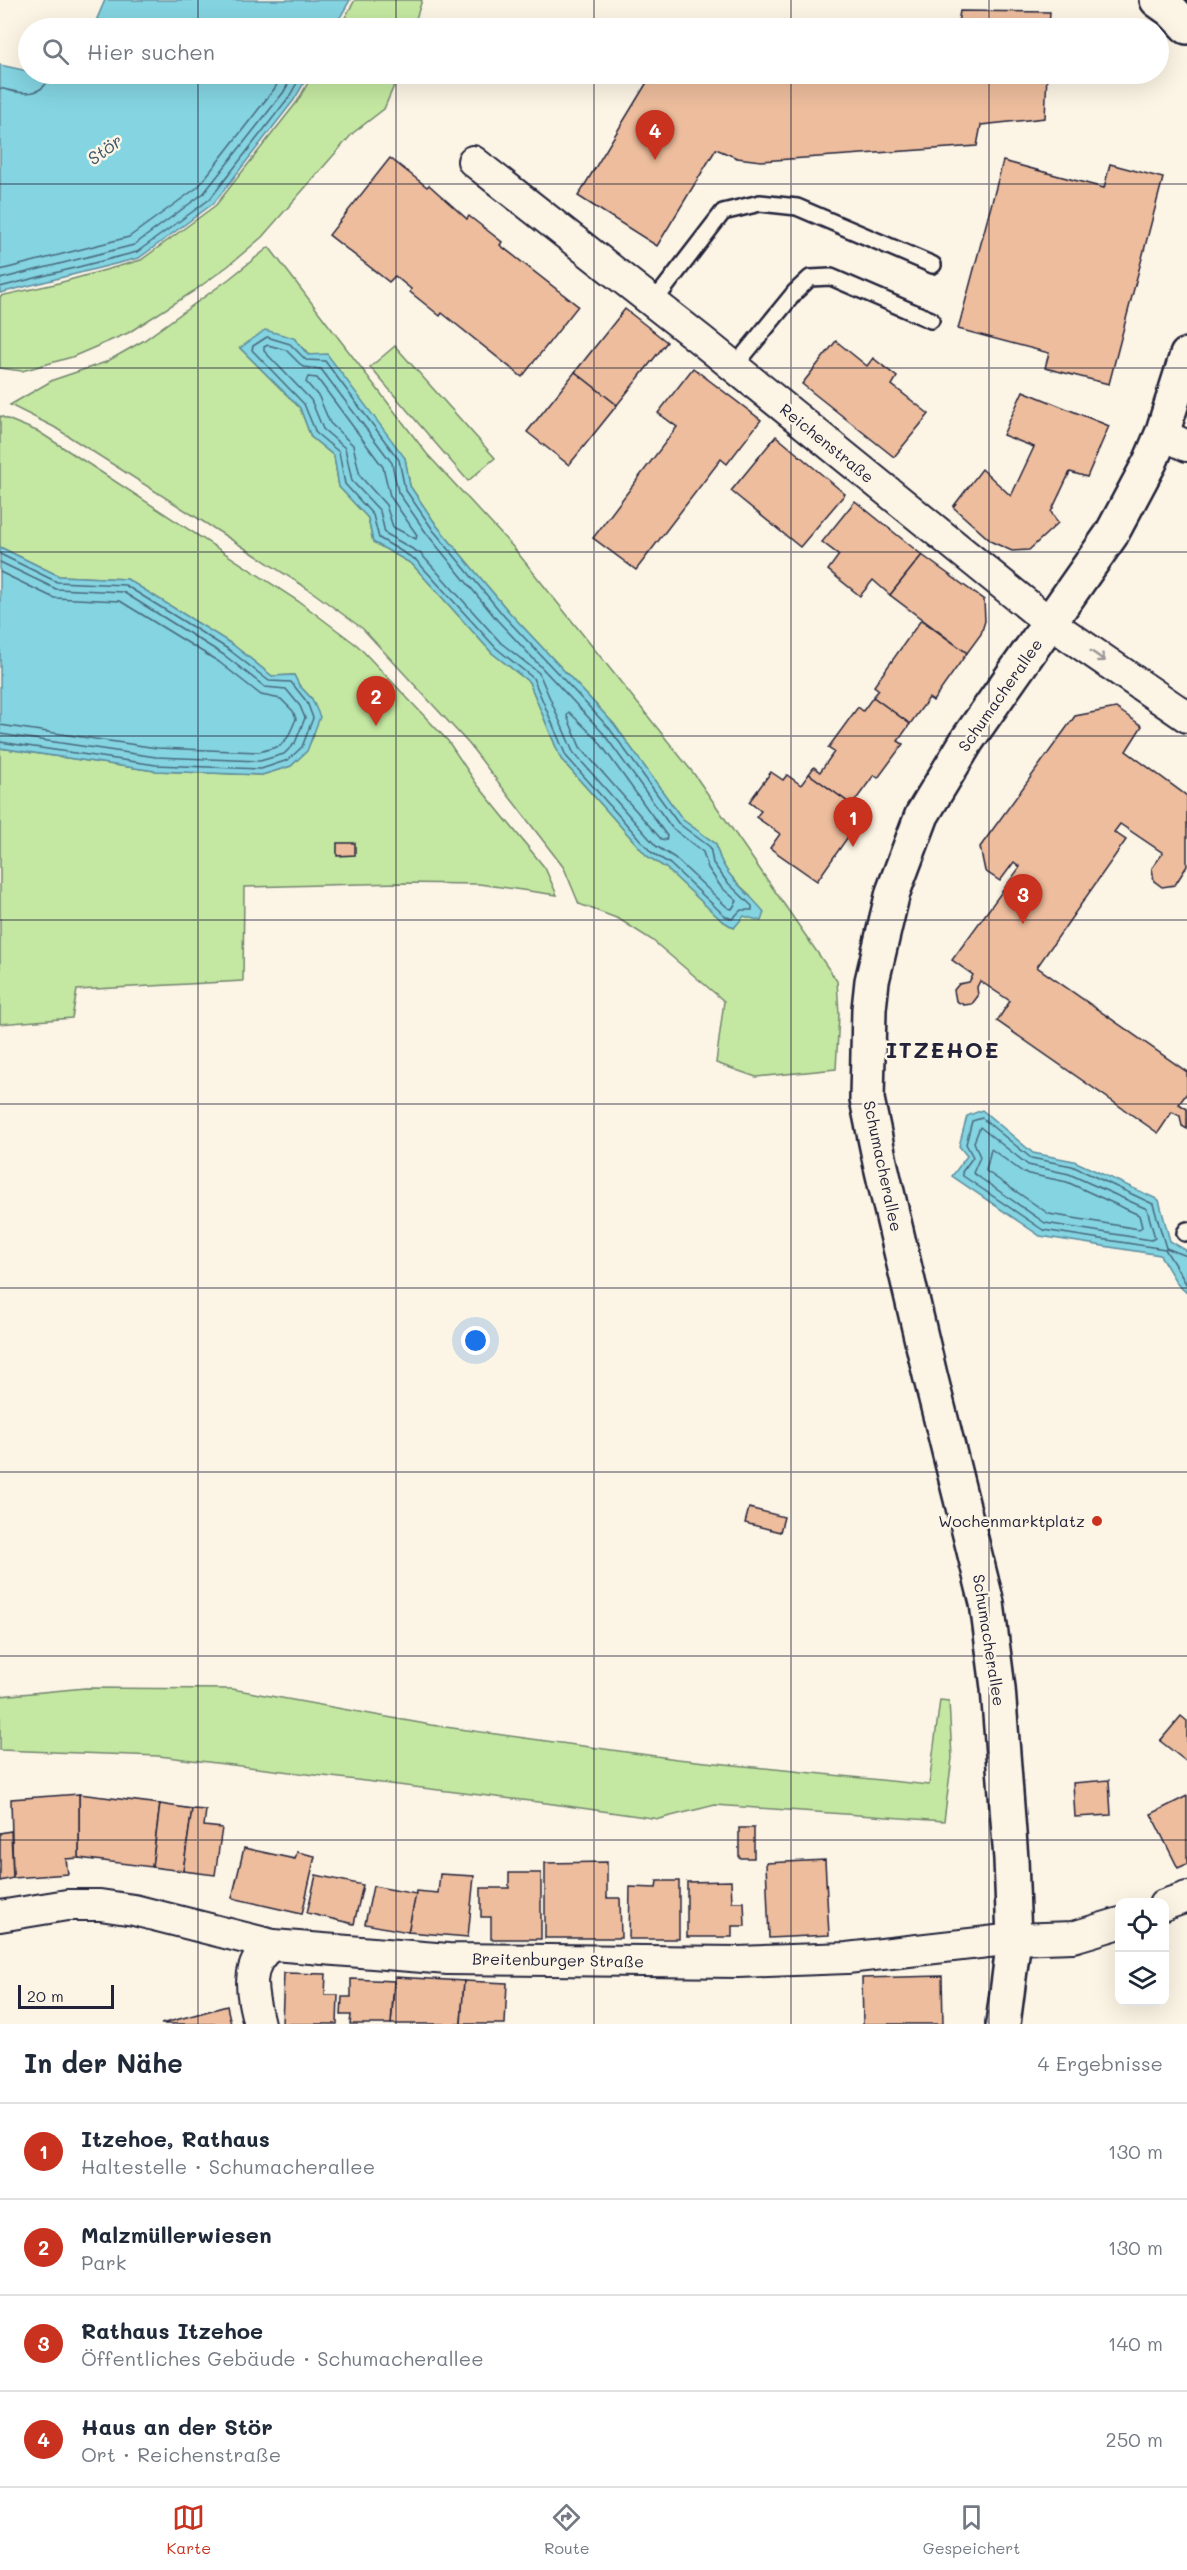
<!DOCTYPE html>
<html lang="de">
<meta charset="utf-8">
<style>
:root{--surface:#fff;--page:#f6f6f7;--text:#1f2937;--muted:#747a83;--line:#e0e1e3;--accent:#c8321e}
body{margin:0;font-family:Mali,sans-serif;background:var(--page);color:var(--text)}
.controls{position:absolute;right:18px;bottom:18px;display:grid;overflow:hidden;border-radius:12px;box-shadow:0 6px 24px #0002}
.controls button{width:54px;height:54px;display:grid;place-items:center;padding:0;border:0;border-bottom:2px solid var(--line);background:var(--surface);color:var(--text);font:30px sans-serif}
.scale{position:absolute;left:18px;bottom:15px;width:96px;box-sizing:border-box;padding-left:6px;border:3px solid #22223b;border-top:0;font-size:16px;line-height:21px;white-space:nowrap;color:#22223b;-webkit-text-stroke:4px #fcf5e5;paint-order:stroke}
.you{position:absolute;left:476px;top:1341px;width:21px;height:21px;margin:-15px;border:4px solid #fff;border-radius:50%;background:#1a73e8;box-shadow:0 0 0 9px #1a73e833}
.badge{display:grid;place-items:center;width:39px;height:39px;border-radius:50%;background:var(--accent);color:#fff;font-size:20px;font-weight:700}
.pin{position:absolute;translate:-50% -50px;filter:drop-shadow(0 2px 3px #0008)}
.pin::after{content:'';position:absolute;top:32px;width:21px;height:18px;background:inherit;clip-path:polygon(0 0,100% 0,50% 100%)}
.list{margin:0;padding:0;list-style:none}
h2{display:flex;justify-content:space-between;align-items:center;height:78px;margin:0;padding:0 24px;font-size:26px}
h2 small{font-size:20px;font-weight:400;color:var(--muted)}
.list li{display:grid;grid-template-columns:39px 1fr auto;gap:18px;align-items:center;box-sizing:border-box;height:96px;padding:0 24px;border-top:2px solid var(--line)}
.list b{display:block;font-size:22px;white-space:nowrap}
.list p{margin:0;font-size:20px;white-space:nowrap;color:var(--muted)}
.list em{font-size:20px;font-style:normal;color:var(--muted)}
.icon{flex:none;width:33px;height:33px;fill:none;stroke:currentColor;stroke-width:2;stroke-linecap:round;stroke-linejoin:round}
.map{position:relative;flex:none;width:1187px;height:2024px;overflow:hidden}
.search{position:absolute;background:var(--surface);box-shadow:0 6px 24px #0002;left:18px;right:18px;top:18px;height:66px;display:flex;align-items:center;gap:15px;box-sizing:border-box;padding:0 21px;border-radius:33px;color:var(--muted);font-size:22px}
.sheet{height:462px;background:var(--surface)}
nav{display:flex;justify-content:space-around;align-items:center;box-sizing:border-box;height:84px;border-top:2px solid var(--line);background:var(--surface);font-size:16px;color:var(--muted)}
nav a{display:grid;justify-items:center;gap:3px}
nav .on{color:var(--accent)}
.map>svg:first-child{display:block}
.green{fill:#c4e8a1;stroke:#73856e;stroke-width:1.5;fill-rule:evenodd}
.water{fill:#84d4e1;stroke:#5d8d9f;stroke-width:1.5}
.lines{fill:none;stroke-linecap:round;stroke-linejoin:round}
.shore{stroke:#49697d;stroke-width:1.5}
.building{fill:#edbd9d;stroke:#22223b;stroke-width:1.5}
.lane-casing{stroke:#22223b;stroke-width:20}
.street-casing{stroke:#22223b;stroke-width:34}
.secondary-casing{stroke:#22223b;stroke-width:38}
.lane{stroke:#fcf5e5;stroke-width:15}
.street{stroke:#fcf5e5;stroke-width:30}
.secondary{stroke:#fcf5e5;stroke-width:33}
.oneway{stroke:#9a9698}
.grid{fill:none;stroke:#22223b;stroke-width:1.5;stroke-opacity:0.55}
.poi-dot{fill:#c8321e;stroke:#fcf5e5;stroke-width:2}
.labels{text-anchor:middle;stroke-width:5;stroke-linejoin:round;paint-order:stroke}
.street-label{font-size:16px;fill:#22223b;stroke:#fcf5e5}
.poi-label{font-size:16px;fill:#22223b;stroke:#fcf5e5;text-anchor:end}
.water-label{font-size:18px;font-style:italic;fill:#3f576d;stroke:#fcf5e5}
.district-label{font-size:22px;font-weight:bold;letter-spacing:1.5px;fill:#22223b;stroke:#fcf5e5}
</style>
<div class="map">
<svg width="1187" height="2024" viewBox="0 0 1187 2024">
<rect width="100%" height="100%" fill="#fcf5e5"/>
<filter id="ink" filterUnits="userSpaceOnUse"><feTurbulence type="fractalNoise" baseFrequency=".0167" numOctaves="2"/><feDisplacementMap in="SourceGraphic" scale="12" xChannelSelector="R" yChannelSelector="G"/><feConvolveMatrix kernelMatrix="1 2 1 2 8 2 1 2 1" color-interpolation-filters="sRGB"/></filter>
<g filter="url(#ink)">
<g class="green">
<path d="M355,0H422L413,28H339Z"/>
<path d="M313,74H399L384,109L353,133L262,237L228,266L194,291L128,333L72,357L22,371L0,368V296L55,284L141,260L216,205L297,102Z"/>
<path d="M269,247L427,454L513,547L694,774L748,852L837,981L839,1015L836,1069L756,1077L716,1063L724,1001L652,940L619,919L579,904L564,868L469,744L363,629L311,591L232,540L54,427L10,405L53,380L106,362L143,341L229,279ZM294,338L405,458L410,486L437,526L509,612L614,724L683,820L716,844C720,867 733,880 750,895L743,915L734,928L721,920L666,868L647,856L561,759L529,682L492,653L412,564L373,542L368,518L339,487L334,456L311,437L300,408L240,348Z"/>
<path d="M395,346L495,458L468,481L370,367Z"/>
<path d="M0,416L39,432L84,461L301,603L358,646L448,741L476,783L545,868L557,895L479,884L399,883L244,887L243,981L77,990L72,1018L0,1024V748L155,771L262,775L291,766L306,751L314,735L312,699L299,685L294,675L272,676L232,644L127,579L59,576L0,547Z"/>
<path d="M85,1688L232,1689L431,1725L677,1759L929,1785L940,1700L949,1701L952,1758L944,1821L715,1805L659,1819L546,1803L159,1756L0,1750V1696Z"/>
</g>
<g class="water">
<path d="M105,0H350L334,28H93Z"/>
<path d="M0,65L28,71V74H309L294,100L214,203L139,258L0,293Z"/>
<path d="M265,330L294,338L308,355L327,354L405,458L410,486L437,526L509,612L614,724L683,820L716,844C721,875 745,888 764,912L761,921L744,916L734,928L721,920L666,868L647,856L561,759L529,682L492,653L412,564L373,542L368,518L339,487L334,456L311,437L300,408L240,348Z"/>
<path d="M0,547L59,576L127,579L232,644L272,676L294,675L299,685L312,699L320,717L307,751L291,766L262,775L155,771L0,748Z"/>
<path d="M982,1110L1033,1153L1074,1161L1159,1200L1170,1241L1187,1251V1293L1178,1285L1160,1255L1040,1236L952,1176L967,1156L959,1146L967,1116Z"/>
</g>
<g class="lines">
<g class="shore">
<path d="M0,88C20,94 43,99 51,74"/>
<path d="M0,270L129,237L198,187L275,88L283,74"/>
<path d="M0,279L134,245L204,193L283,93L294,74"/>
<path d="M0,287L137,252L210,199L289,97L302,74"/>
<path d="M267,337L290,344L306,360L325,361L399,460L405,489L433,530L504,616L609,728L678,823L710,847L713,863L727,882L752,906V910H741L732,919L725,916L670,864L651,852L566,756L533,678L496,648L416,560L379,538L373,515L345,484L339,452L316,433L304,404L252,350L253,346Z"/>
<path d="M268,345L286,350L303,367L321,369L392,463L398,492L427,534L498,621L603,733L672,828L703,852L708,868L721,887L737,901L732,909L728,908L675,858L656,846L573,752L539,673L501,643L421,554L385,533L380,511L352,481L345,448L323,429L311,400L264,351V347Z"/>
<path d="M308,377L317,378L383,467L390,496L417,535L416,539L393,527L386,505L360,476L353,445L330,423L319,397L306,382Z"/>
<path d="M0,554L57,582L125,585L228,649L269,681L291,682L307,702L313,718L302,747L288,760L261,769L156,765L0,742"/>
<path d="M0,562L56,589L123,592L224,655L265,687L286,689L300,706L305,718L295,743L284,754L260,761L156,757L0,734"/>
<path d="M0,572L54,598L120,601L219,662L261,695L281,699L293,711L296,719L288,737L280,746L259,752L157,748L0,725"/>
<path d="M569,712L597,739L667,836L666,840L661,839L580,747L567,716Z"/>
<path d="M980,1127L1028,1165L1069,1174L1147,1209L1155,1238L1151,1240L1045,1223L973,1173L980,1157L974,1142Z"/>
<path d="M991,1149L1024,1173L1067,1182L1139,1215L1142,1227L1139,1229L1049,1214L986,1171Z"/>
<path d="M1187,1256L1166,1248L1153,1204L1072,1166L1031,1158L982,1118L972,1121L966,1144L973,1157L962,1172L963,1176L1043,1230L1165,1249L1187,1285"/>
</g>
</g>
<g class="building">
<path d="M960,11L1050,12L1049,28H957Z"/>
<path d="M652,74H1047L1045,118L981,125L977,146L761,161L737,158L716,149L657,246L578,196Z"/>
<path d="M390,158L427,187L429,185L467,219L469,216L502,242L500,245L578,306L522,377L442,313L440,316L410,292L411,289L395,276L389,282L329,235Z"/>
<path d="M1003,161L1104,188L1110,164L1163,178L1109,384L1045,368L1049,353L958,329Z"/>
<path d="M625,309L667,342L617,405L575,372Z"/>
<path d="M836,341L867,366L873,358L897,377L892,385L929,414L894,457L802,384Z"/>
<path d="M693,368L761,420L727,464L721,459L636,570L593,538L677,427L658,413Z"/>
<path d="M575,372L617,405L569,465L527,432Z"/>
<path d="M1023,391L1109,426L1087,477L1070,472L1051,512L1058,523L1029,550L1012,551L992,542L953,507L982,469L1011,496L1034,447L1003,435Z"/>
<path d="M776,436L845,494L800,547L731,491Z"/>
<path d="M855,501L922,555L890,595L873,580L860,596L828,570L839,555L822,542Z"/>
<path d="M922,555L984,600L985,621L981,634L967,653L890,595Z"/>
<path d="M921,620L967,653L933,701L929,698L910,724L873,697L879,690L874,686Z"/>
<path d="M873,697L910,724L898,741L903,744L878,778L874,775L852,805L809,774L814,767L820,772L834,752L828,748L858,707L863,711Z"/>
<path d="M1116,708L1142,726L1126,751L1187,796V866L1175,885L1162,887L1154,881L1152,868L1163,853L1120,824L1114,832L1126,840L1037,967L1187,1072V1093L1179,1104L1187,1109V1129L1182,1126L1180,1116L1172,1112L1158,1133L997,1021L1010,1001L980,981L977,987L978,996L972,1004L964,1005L956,1001L954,990L959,984L969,982L973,975L952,960L1020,867L1014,862L1000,881L985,871L980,847L1075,716Z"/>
<path d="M771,772L783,780L787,775L801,785L809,774L852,805L838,825L850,834L817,881L770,848L780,834L756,817L761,811L749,802Z"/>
<path d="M337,843H355V855L337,856Z"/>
<path d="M749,1508L784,1517L780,1532L745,1523Z"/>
<path d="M1181,1716L1187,1721V1762L1160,1741Z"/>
<path d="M1109,1780L1111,1815L1075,1817L1073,1783Z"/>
<path d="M79,1794L160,1804L152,1867L79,1858Z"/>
<path d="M79,1794V1858L66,1859L68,1874L13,1878L11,1799Z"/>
<path d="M1187,1796V1864L1178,1868L1151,1814Z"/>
<path d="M160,1804L192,1809L183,1871L152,1867Z"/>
<path d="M192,1809L206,1810L204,1826L222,1828L215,1875L183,1871Z"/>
<rect x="739" y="1828" width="15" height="30"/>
<path d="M11,1831L13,1878L0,1881V1833Z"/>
<path d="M244,1848L295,1859L297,1852L315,1856L302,1914L232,1898Z"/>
<path d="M825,1860L829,1935L769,1938L766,1863Z"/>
<path d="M607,1862V1898H620L621,1938H545V1863Z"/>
<path d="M509,1873H541V1939H491V1917H481V1888H509Z"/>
<path d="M440,1874L474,1876L468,1937L408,1932L416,1891L438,1893Z"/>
<path d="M316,1875L363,1885L354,1924L307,1913Z"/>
<path d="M657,1881H679V1939H629L630,1887L656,1888Z"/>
<path d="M731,1881L732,1902H744L745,1926H732V1937H687V1882Z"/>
<path d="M373,1886L416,1894L408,1932L365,1924Z"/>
<path d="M284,1973L326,1974L325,1995H338L337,2024H282Z"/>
<path d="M942,1976L943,2024H863L862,1978Z"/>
<path d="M395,1977L464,1981L461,2024H391Z"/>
<path d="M351,1979L394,1981L391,2024H350L351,2015H341L342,1997H351Z"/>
<path d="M464,1981L507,1983L505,2024H461Z"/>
<path d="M227,2006L231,2024H161Z"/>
</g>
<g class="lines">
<g class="lane-casing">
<g id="lane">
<path d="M653,303L723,212L760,203L797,207L933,265"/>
<path d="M734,367L795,292L810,278L831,277L931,320"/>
<path d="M1185,1233L1187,1230"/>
</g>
</g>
<g class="street-casing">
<g id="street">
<path d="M473,161L701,340L1050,623L1187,717"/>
<path d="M1162,434L1187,446"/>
<path d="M1164,1905L1187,1897"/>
<path d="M0,1916L67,1905H100L134,1910L273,1945L448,1959L738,1962L847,1958L1014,1939L1073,1937L1120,1923"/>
<path d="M259,2024C252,1996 243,1963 273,1945"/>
</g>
</g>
<g class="secondary-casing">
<g id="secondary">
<path d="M1157,0L1171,10L1187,27"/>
<path d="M1003,2024L1014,1939L1011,1859L998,1688L987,1603L930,1375L880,1162L867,1099L869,1009L872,981L893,892L922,815L968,739L1111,535L1150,462L1162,434L1187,355"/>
</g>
</g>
<use href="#lane" class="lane"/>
<use href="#street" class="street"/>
<use href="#secondary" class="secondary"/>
</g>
<defs><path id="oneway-shaft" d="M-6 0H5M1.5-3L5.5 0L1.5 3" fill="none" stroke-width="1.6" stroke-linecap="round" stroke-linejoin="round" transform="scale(1.5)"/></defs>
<use class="oneway" href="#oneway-shaft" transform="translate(1098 656) rotate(35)"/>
</g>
<path class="grid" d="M198,0V28M396,0V28M594,0V28M791,0V28M989,0V28M198,74V2024M396,74V2024M594,74V2024M791,74V2024M989,74V2024M0,184H1187M0,368H1187M0,552H1187M0,736H1187M0,920H1187M0,1104H1187M0,1288H1187M0,1472H1187M0,1656H1187M0,1840H1187"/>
<circle class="poi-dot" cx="1097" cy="1521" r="6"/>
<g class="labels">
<g class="street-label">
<text transform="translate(827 443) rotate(39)" y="6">Reichenstraße</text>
<text transform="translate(1000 695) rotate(-55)" y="6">Schumacherallee</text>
<text transform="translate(883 1166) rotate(78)" y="6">Schumacherallee</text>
<text transform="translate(989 1640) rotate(81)" y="6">Schumacherallee</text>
<text transform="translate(558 1960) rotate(1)" y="6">Breitenburger Straße</text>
</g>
<g class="poi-label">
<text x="1085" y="1527">Wochenmarktplatz</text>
</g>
<g class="water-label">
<text transform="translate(105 150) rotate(-36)" y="6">Stör</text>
</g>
<g class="district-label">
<text x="943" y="1058">ITZEHOE</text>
</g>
</g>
</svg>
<div class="controls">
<button><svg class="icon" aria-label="locate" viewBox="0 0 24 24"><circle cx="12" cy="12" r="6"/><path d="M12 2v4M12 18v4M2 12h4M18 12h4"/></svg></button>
<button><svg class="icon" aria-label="layers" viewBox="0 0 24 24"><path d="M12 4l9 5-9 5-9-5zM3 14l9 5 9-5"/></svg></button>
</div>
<div class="scale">20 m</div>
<div class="you"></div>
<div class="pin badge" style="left:853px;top:847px">1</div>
<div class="pin badge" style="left:376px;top:726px">2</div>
<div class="pin badge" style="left:1023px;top:924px">3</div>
<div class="pin badge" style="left:655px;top:160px">4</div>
<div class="search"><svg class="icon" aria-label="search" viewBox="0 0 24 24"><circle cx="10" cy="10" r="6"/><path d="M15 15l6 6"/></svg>Hier suchen</div>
</div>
<section class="sheet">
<h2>In der Nähe<small>4 Ergebnisse</small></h2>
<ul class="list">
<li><span class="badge">1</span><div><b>Itzehoe, Rathaus</b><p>Haltestelle · Schumacherallee</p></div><em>130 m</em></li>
<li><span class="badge">2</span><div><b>Malzmüllerwiesen</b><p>Park</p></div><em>130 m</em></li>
<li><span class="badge">3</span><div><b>Rathaus Itzehoe</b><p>Öffentliches Gebäude · Schumacherallee</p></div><em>140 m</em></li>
<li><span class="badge">4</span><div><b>Haus an der Stör</b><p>Ort · Reichenstraße</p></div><em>250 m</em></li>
</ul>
</section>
<nav>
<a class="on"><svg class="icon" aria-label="map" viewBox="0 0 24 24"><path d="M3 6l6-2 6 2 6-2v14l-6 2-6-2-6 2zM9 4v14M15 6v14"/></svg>Karte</a>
<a><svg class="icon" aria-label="directions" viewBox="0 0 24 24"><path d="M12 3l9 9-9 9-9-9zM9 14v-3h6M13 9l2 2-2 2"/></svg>Route</a>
<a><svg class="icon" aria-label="saved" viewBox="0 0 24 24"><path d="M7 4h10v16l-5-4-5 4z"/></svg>Gespeichert</a>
</nav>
